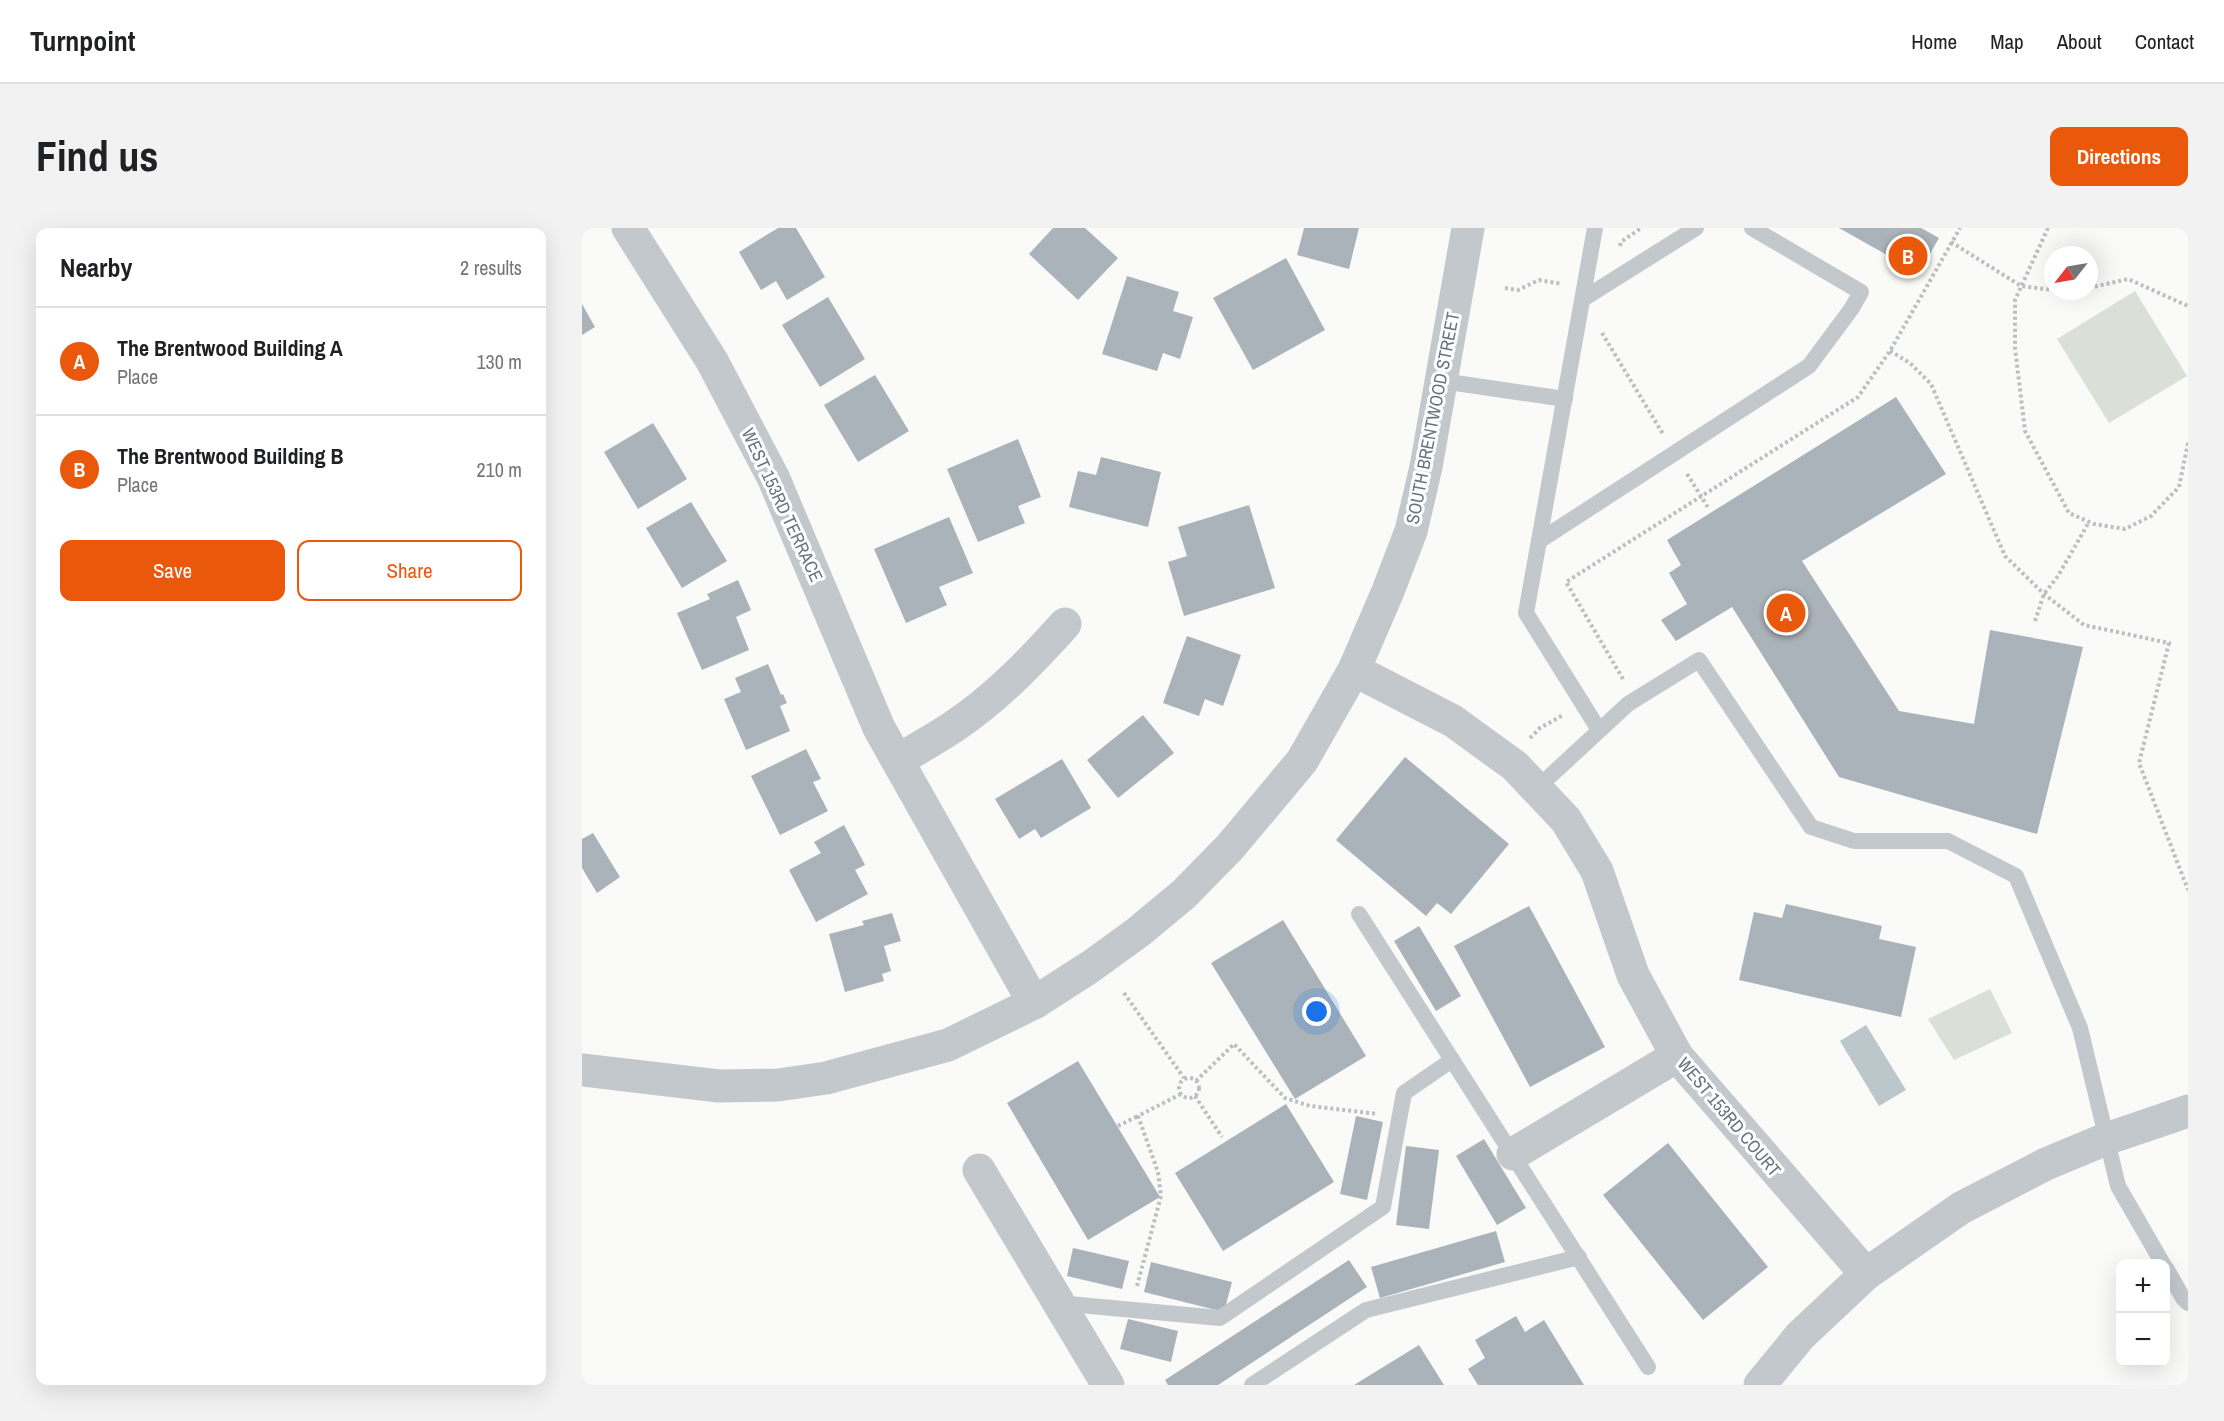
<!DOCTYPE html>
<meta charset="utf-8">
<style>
:root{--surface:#fff;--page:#f2f2f2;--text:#202124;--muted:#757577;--line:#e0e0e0;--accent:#ea580c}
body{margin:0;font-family:"Archivo Narrow",sans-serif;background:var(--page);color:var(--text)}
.controls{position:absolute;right:18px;bottom:18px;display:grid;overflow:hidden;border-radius:12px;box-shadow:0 6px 24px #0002}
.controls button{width:54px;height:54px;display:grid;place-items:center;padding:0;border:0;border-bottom:2px solid var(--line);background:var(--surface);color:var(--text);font:30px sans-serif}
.compass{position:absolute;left:1462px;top:18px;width:54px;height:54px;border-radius:50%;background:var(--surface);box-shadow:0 6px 24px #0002;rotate:239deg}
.you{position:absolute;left:735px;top:784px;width:21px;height:21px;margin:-15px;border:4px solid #fff;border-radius:50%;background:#1a73e8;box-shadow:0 0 0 9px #1a73e833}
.badge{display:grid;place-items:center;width:39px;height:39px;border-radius:50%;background:var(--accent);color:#fff;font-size:20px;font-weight:700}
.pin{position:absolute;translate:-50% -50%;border:3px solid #fff;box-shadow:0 2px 6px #0006}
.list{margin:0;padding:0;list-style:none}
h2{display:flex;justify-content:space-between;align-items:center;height:78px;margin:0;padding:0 24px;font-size:26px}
h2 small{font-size:20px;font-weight:400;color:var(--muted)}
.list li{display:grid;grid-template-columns:39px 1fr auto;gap:18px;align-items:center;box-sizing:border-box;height:108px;padding:0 24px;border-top:2px solid var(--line)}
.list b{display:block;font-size:22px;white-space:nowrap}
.list p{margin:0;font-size:20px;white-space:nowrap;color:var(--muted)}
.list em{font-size:20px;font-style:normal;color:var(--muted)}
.actions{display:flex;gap:12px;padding:18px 24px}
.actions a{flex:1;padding:14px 0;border:2px solid var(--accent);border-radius:12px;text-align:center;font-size:21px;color:var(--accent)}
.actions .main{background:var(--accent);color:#fff}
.map{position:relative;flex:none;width:1606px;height:1157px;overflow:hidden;border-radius:12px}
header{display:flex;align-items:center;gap:36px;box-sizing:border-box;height:84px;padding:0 30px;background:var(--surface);border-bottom:2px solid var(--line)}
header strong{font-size:28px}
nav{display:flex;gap:33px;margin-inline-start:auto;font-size:21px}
.intro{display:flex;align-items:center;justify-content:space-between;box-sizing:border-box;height:144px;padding:0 36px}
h1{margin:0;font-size:42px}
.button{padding:15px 27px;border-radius:12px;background:var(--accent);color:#fff;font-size:21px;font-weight:700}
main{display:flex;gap:36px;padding:0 36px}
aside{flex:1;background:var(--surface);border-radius:12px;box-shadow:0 6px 24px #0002}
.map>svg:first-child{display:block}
.green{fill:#dadfd7}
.water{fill:#bbc7cb}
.building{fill:#aab3b9}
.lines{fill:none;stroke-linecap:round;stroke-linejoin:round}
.path{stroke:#bbbfc2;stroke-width:4;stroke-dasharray:3 3;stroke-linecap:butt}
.service{stroke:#c3c8cc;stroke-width:16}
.minor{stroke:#c3c8cc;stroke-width:33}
.tertiary{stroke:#c3c8cc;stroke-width:33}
.labels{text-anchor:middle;stroke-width:6;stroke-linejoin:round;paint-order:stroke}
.street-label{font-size:18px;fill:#657683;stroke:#fff}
</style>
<header>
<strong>Turnpoint</strong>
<nav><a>Home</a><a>Map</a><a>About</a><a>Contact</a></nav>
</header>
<div class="intro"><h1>Find us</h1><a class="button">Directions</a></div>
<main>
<aside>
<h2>Nearby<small>2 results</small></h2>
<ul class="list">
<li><span class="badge">A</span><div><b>The Brentwood Building A</b><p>Place</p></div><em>130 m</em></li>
<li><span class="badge">B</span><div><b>The Brentwood Building B</b><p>Place</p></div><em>210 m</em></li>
</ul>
<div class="actions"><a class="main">Save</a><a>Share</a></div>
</aside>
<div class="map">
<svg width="1606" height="1157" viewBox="0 0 1606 1157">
<rect width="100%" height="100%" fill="#fafaf8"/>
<g class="green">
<path d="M1553,63L1605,148L1527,195L1475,111Z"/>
<path d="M1408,761L1430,805L1372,832L1346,791Z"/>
</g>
<path class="water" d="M1284,797L1324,862L1297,878L1258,813Z"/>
<g class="building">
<path d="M196,0H214L243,49L205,72L194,53L179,62L157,24Z"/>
<path d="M471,0H503L536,30L496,72L447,26Z"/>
<path d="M722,0H777L767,41L715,27Z"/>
<path d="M1257,0H1339L1357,10L1337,45Z"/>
<path d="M704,30L743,102L671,142L631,70Z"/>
<path d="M545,48L597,64L591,83L611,89L598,131L581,125L575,143L520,126Z"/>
<path d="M246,69L283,131L238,159L200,97Z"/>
<path d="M0,76L13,99L0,107Z"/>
<path d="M293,147L327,203L276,234L242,177Z"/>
<path d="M1314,169L1364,246L1220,333L1317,483L1392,496L1408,402L1501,419L1455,606L1257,549L1150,379L1094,413L1079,392L1105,376L1087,345L1099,337L1085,312Z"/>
<path d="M71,195L105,251L56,281L22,224Z"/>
<path d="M436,211L459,269L436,278L443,295L396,314L365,241Z"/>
<path d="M519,229L579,244L566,299L487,279L496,243L514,247Z"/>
<path d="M109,274L145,333L100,360L64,300Z"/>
<path d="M667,277L693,360L602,388L586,334L605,328L596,299Z"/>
<path d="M367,289L391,345L357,359L365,377L324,395L292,321Z"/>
<path d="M156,352L169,382L154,389L167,422L120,442L95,385L128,371L125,366Z"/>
<path d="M605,408L659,427L641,478L623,471L617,488L581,475Z"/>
<path d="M186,436L199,467L201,466L205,475L198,478L208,503L164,522L142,471L159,464L153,450Z"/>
<path d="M561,487L592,525L536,570L505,532Z"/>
<path d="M224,521L239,551L231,554L246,583L198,607L169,548Z"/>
<path d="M823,529L927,616L869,686L855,675L844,688L754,612Z"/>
<path d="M480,531L509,580L459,610L453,601L437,611L413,571Z"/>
<path d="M262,597L283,637L273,642L286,666L234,694L207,642L239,625L232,614Z"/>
<path d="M11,605L38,649L15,665L0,640V611Z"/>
<path d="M1204,676L1300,698L1297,711L1334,719L1319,789L1157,752L1172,684L1200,690Z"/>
<path d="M947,678L1023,819L948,859L872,718Z"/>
<path d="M310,685L319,713L302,718L309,743L300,746L302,753L263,764L247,706L282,697L280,693Z"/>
<path d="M701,692L784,828L713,871L629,735Z"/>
<path d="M837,698L879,768L854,783L812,713Z"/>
<path d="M496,833L578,969L506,1012L425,875Z"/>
<path d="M704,876L752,954L641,1023L593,945Z"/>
<path d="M774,888L801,894L785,972L758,966Z"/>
<path d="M902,911L944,980L915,997L874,928Z"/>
<path d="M1086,915L1186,1039L1121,1092L1021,967Z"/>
<path d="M824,918L857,922L847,1001L814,997Z"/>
<path d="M914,1003L923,1034L798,1070L789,1039Z"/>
<path d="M491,1020L547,1033L540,1061L485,1048Z"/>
<path d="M767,1032L785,1059L636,1157H586L583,1152Z"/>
<path d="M569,1034L650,1054L642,1084L562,1064Z"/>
<path d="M934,1088L943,1104L962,1092L1002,1157H896L886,1141L903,1130L893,1112Z"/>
<path d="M546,1091L596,1103L589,1134L538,1121Z"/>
<path d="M837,1117L862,1157H772Z"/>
</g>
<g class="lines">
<g class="path">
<path d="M1466,0L1433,72V120L1443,203L1487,285L1512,296L1543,301L1569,288L1597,259L1606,215"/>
<path d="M1369,14L1439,58L1471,62"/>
<path d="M1038,18L1039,14L1059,0"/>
<path d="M923,60L936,62L957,52L980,56"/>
<path d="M1507,60L1546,51L1606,78"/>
<path d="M1476,63L1489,65L1496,63"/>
<path d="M1020,105L1081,206"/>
<path d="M1308,123L1328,135L1349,156L1423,328L1462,366L1502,397L1587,415L1557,535L1606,662"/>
<path d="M1105,246L1127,281"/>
<path d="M1453,393L1462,366L1476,348L1507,294"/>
<path d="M1041,451L984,354L1276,169L1308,123L1378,0"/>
<path d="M948,510L958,500L981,487"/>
<path d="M542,765L602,850"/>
<circle cx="607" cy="860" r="10"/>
<path d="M614,853L652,816L703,870L728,878L796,886"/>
<path d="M613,868L640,909"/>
<path d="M536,898L556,888"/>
<path d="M555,1058L579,968L576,944L556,888L599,866"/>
</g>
<g class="service">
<path d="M1013,0L944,385L1017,502"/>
<path d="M1001,71L1114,0"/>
<path d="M860,153L983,171"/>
<path d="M957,313L1227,138L1270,80L1279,64L1170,0"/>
<path d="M956,562L966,550L1046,476L1117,432L1229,599L1272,613H1366L1434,648L1498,800L1536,958L1581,1036"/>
<path d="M777,686L1066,1139"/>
<path d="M1584,1040L1601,1070L1606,1075"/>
<path d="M476,1075L638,1090L801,979L822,865L870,832"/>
<path d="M670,1157L784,1082L997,1029"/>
</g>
<g class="minor">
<path d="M46,0L130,133L191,249L297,500L452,775"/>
<path d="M772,442L871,493L933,538L984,592L1015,643L1051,747L1095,828L1284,1046"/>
<path d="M316,533C334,521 353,511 371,499C413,471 449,434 483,396"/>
<path d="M931,926L1095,828"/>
<path d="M397,942L526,1157"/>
</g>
<g class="tertiary">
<path d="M0,842L137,858L196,857L244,850L366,817L452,775L508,739L555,705L602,666L648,619L720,533L772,442L806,363L829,303L844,239L886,0"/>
<path d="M1178,1157L1218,1108L1284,1046L1379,980L1464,936L1524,911L1606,883"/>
</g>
</g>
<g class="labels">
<g class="street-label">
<text transform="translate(851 190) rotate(-79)" y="6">SOUTH BRENTWOOD STREET</text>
<text transform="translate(200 277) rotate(65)" y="6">WEST 153RD TERRACE</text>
<text transform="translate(1147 889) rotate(50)" y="6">WEST 153RD COURT</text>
</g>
</g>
</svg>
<div class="controls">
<button>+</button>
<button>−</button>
</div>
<svg class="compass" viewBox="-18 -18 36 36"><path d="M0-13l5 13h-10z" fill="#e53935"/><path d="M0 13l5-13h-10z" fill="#757577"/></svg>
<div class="you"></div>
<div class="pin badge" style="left:1204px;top:385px">A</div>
<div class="pin badge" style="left:1326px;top:28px">B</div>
</div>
</main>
